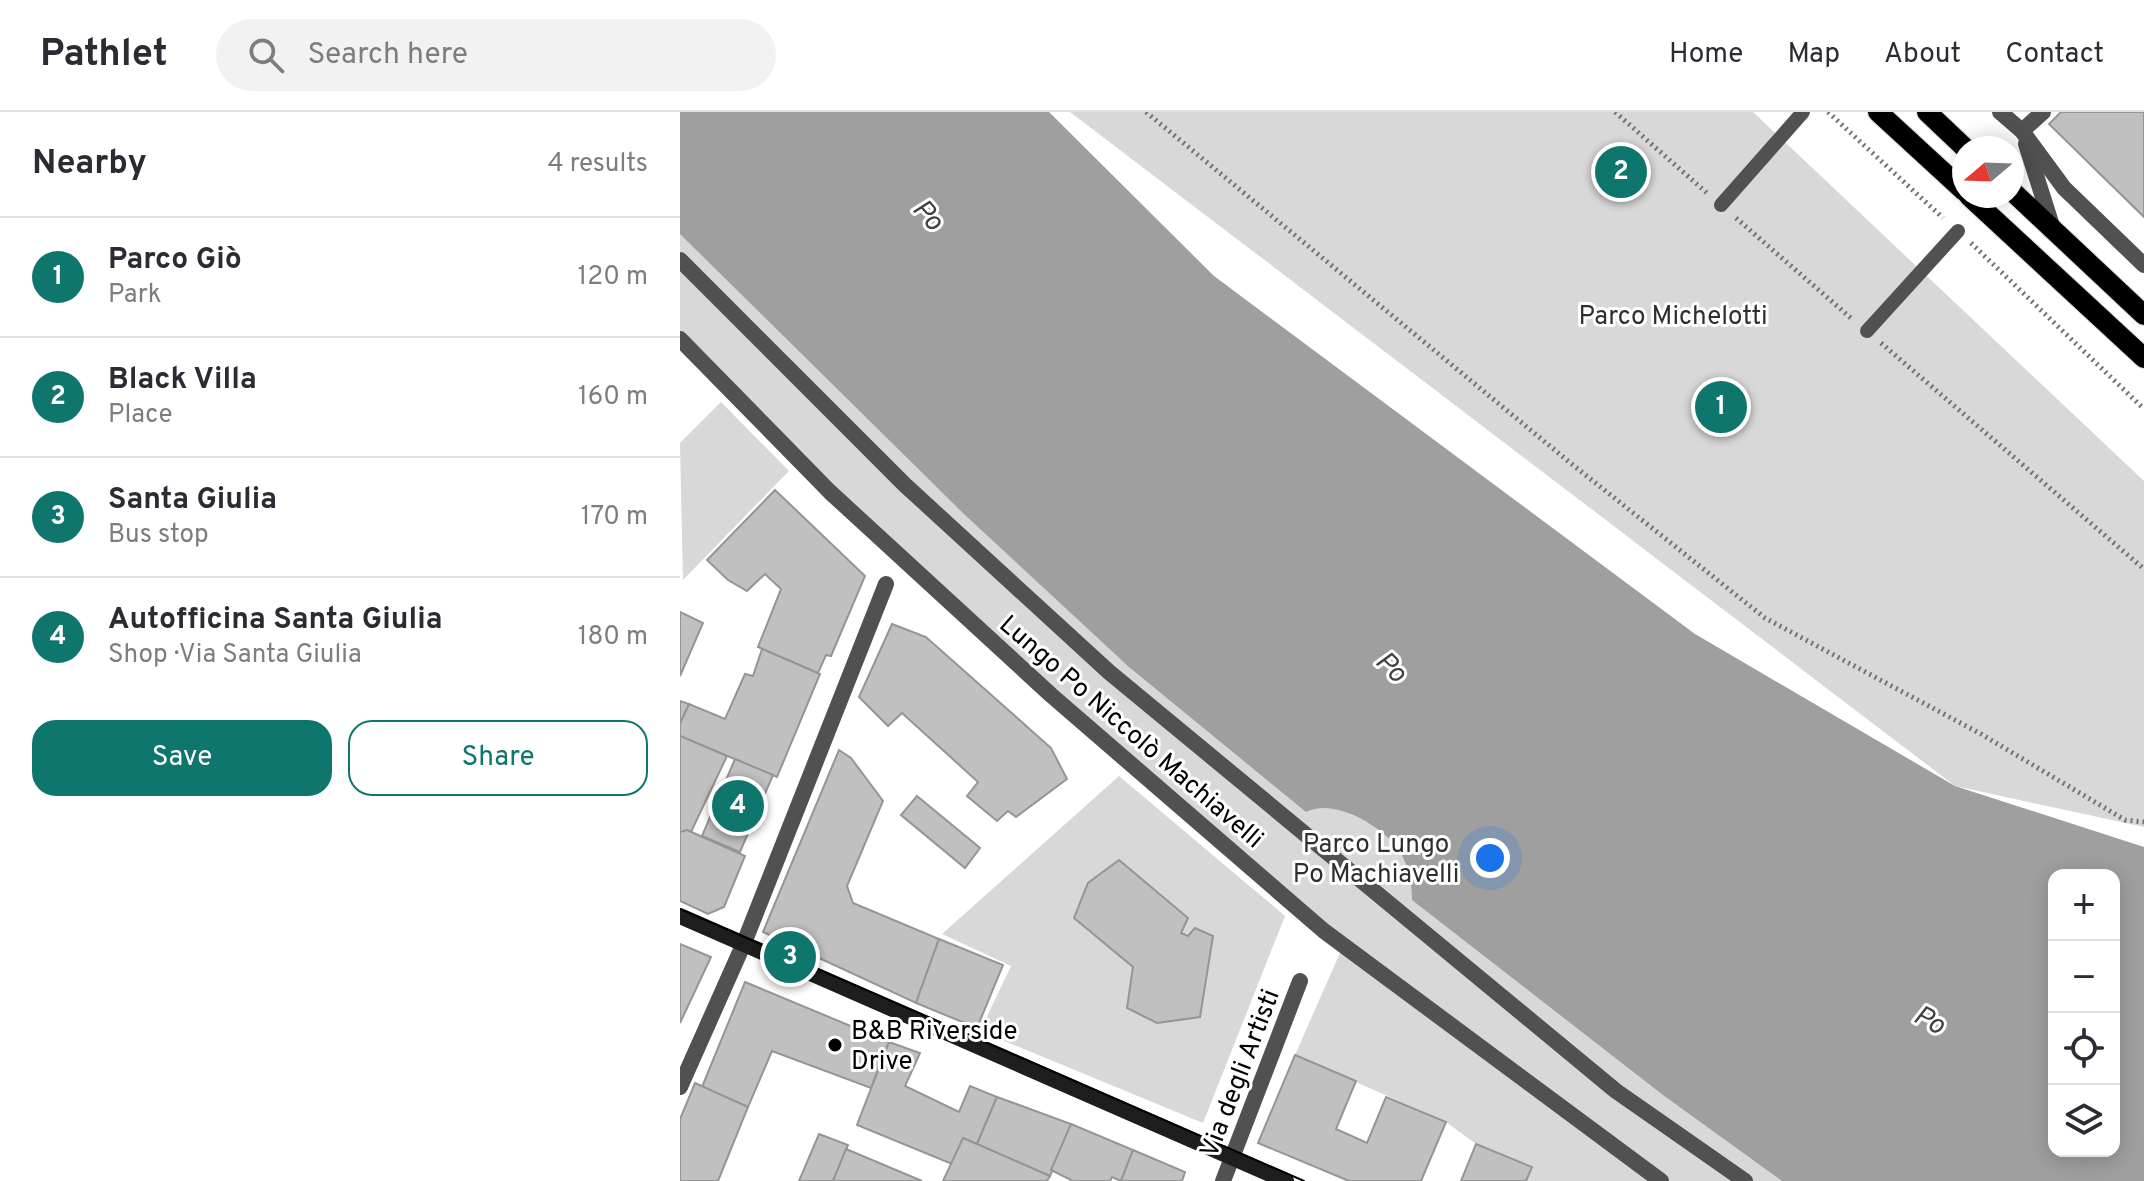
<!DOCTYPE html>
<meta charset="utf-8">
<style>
:root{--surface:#fff;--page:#f2f2f3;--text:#2b2b33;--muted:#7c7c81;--line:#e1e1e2;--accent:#0f766e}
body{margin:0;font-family:Overpass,sans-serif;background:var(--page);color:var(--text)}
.controls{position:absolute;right:24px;bottom:24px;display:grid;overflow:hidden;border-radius:16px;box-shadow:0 4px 20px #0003}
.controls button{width:72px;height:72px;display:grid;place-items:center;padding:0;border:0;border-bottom:2px solid var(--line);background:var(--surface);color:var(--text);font:40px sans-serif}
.compass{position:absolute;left:1272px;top:24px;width:72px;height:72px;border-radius:50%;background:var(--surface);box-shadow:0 4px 20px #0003;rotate:251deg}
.you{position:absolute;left:810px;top:746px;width:28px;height:28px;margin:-20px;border:6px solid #fff;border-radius:50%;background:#1a73e8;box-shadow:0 0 0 12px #1a73e833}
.badge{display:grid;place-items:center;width:52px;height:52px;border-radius:50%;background:var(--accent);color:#fff;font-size:26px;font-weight:700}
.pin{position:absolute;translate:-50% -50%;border:4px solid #fff;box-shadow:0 2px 8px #0006}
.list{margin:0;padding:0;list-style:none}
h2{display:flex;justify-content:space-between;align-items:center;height:104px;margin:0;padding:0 32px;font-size:34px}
h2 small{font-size:26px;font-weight:400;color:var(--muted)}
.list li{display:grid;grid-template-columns:52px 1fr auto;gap:24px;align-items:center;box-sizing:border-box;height:120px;padding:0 32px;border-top:2px solid var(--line)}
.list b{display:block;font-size:30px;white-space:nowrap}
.list p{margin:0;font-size:26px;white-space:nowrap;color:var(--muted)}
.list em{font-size:26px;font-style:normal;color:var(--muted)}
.actions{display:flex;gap:16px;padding:24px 32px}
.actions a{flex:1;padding:18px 0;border:2px solid var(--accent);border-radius:24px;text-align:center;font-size:28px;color:var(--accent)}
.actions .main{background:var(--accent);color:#fff}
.icon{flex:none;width:44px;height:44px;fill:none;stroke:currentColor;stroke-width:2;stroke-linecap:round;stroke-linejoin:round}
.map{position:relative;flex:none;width:1464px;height:1069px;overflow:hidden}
header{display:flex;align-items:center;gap:48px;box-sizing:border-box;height:112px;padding:0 40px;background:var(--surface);border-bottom:2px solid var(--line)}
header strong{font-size:38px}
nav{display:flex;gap:44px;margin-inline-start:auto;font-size:28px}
.search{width:560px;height:72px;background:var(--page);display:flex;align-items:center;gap:20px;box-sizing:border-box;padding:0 28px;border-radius:44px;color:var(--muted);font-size:30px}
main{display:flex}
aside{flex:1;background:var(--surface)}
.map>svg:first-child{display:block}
.green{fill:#d8d8d8}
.water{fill:#9f9f9f;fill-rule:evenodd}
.building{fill:#c0c0c0;stroke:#959595;stroke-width:2}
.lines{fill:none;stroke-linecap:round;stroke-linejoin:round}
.primary-casing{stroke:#dbdbdb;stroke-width:22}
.path{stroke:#737373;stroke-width:5;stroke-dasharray:2 4;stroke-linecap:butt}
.lane{stroke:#515151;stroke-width:14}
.street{stroke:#515151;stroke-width:16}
.secondary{stroke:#1e1e1e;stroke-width:16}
.primary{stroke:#000;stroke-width:20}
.tram{stroke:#000;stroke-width:2}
.poi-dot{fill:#000;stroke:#fff;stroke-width:3}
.labels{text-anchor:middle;stroke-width:6;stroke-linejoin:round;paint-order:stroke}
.park-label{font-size:26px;fill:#2f2f2f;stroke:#fff}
.street-label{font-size:26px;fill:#000;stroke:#fff}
.poi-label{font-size:26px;fill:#000;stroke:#fff;text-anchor:start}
.water-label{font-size:28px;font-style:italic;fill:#404040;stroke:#fff}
</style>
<header>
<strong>Pathlet</strong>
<div class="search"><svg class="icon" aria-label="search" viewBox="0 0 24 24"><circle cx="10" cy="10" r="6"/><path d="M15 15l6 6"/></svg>Search here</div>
<nav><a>Home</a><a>Map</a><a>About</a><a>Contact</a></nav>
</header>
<main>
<aside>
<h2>Nearby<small>4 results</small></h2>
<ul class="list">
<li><span class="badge">1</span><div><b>Parco Giò</b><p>Park</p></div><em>120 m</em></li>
<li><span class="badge">2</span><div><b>Black Villa</b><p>Place</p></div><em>160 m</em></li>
<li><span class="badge">3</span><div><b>Santa Giulia</b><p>Bus stop</p></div><em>170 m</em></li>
<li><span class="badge">4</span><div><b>Autofficina Santa Giulia</b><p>Shop · Via Santa Giulia</p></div><em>180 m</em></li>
</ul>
<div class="actions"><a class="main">Save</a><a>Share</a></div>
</aside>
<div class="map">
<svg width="1464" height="1069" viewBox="0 0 1464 1069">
<rect width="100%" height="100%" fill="#fff"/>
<g class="green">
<path d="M390,0H1073L1464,369V715L1275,674Z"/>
<path d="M0,65L1161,1069H846L852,1054L796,1032L766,1010L615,943L663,834L371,583L0,227Z"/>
<path d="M41,290L109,359L3,468L0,331Z"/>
<path d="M439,664L605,804L523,1011L300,919L331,854L262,822Z"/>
</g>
<path class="water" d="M0,0H369L534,164L1015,522L1275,674L1464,735V1069H1102L983,983L732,788C732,768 728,750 716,734C698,712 653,686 626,700L449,555L285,403L0,122ZM1374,763H1434V1039H1374Z"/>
<g class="building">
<path d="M1381,0H1464V105L1369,12Z"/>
<path d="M95,378L185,464L151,544L146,543L138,561L78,535L101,477L85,462L67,479L48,468L27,448Z"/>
<path d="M0,500L23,511L0,564Z"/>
<path d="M212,512L246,525L371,636L387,667L336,705L328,699L317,709L287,684L298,670L222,601L208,614L179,585Z"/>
<path d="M82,537L140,562L97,665L0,624V611L9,592L45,607L65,562L73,564Z"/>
<path d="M0,589L9,592L0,611Z"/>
<path d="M0,624L47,644L11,720H0Z"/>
<path d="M159,638L171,646L203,689L167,774L173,791L259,827L236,891L83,820Z"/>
<path d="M55,647L93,663L60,740L22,724Z"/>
<path d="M237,684L300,736L285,756L221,703Z"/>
<path d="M7,718L65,744L44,795L28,802L0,789V720Z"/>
<path d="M439,748L508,806L501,821L508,824L515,816L533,824L520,905L477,911L447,896L453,855L394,806L408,771Z"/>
<path d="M259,827L323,853L297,916L236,891Z"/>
<path d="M0,832L31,845L0,911Z"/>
<path d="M65,870L209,930L191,976L92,939L68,995L22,975Z"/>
<path d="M209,930L240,941L225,974L279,1000L290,974L317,985L297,1032L283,1026L272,1052L177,1013Z"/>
<path d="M615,943L676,969L656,1017L687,1031L706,985L766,1010L741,1069H669L578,1031Z"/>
<path d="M15,971L68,995L38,1069H0V1007Z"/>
<path d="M317,985L391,1012L370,1064L297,1032Z"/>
<path d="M391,1012L453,1038L441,1069L432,1065L430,1069H393L371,1058Z"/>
<path d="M139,1022L168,1033L153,1069H119Z"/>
<path d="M283,1026L370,1064L367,1069H263Z"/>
<path d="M796,1032L852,1055L846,1069H781Z"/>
<path d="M166,1037L242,1069H153Z"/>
<path d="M453,1038L505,1060L502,1069H441Z"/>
</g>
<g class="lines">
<g class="primary-casing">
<g id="primary">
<path d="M1198,0L1284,79"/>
<path d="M1247,0L1285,36"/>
<path d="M1332,79L1464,203"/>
<path d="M1289,84L1464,246"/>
</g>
</g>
<g class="path">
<path d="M466,0L888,349L1085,506L1301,622L1445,708L1464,710"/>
<path d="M935,0L1027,81"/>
<path d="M1148,0L1263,106"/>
<path d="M1056,106L1172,207"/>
<path d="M1291,131L1464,297"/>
<path d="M1201,231L1464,457"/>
</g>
<g class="lane">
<path d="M1041,93L1123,0"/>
<path d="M1187,219L1278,119"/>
</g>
<g class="street">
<path d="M1320,0L1342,19L1384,76L1464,153"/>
<path d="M1342,19L1363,0"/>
<path d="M1346,32L1373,117"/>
<path d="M0,148L225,373L429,560L936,979L1065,1069"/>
<path d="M0,227L150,380L371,583L644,819L981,1069"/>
<path d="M0,975L64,831L206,472"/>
<path d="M543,1069L620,869"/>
</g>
<path class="secondary" d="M0,804L606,1069"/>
<use href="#primary" class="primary"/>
<path class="tram" d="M0,797L624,1069"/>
</g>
<circle class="poi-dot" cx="155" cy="933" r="8"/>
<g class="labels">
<g class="park-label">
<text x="993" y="212">Parco Michelotti</text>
<text x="696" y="740">Parco Lungo<tspan x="696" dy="30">Po Machiavelli</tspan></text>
</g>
<g class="street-label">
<text transform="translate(452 619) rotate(41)" y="9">Lungo Po Niccolò Machiavelli</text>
<text transform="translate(559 961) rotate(-69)" y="9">Via degli Artisti</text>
</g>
<g class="poi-label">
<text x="171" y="927">B&amp;B Riverside<tspan x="171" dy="30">Drive</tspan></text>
</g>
<g class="water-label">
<text transform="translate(249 102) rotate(48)" y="10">Po</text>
<text transform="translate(712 554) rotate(44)" y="10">Po</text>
<text transform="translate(1250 907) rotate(28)" y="10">Po</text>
</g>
</g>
</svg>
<div class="controls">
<button>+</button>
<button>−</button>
<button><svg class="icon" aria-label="locate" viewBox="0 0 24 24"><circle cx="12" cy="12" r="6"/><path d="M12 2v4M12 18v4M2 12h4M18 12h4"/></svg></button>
<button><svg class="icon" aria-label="layers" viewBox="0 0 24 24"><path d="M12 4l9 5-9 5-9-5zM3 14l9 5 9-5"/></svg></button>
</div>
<svg class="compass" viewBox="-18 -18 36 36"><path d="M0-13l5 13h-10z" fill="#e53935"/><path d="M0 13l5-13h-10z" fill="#7c7c81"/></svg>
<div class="you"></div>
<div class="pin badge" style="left:1041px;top:295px">1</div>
<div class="pin badge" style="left:941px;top:60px">2</div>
<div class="pin badge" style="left:110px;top:845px">3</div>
<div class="pin badge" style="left:58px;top:694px">4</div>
</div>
</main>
